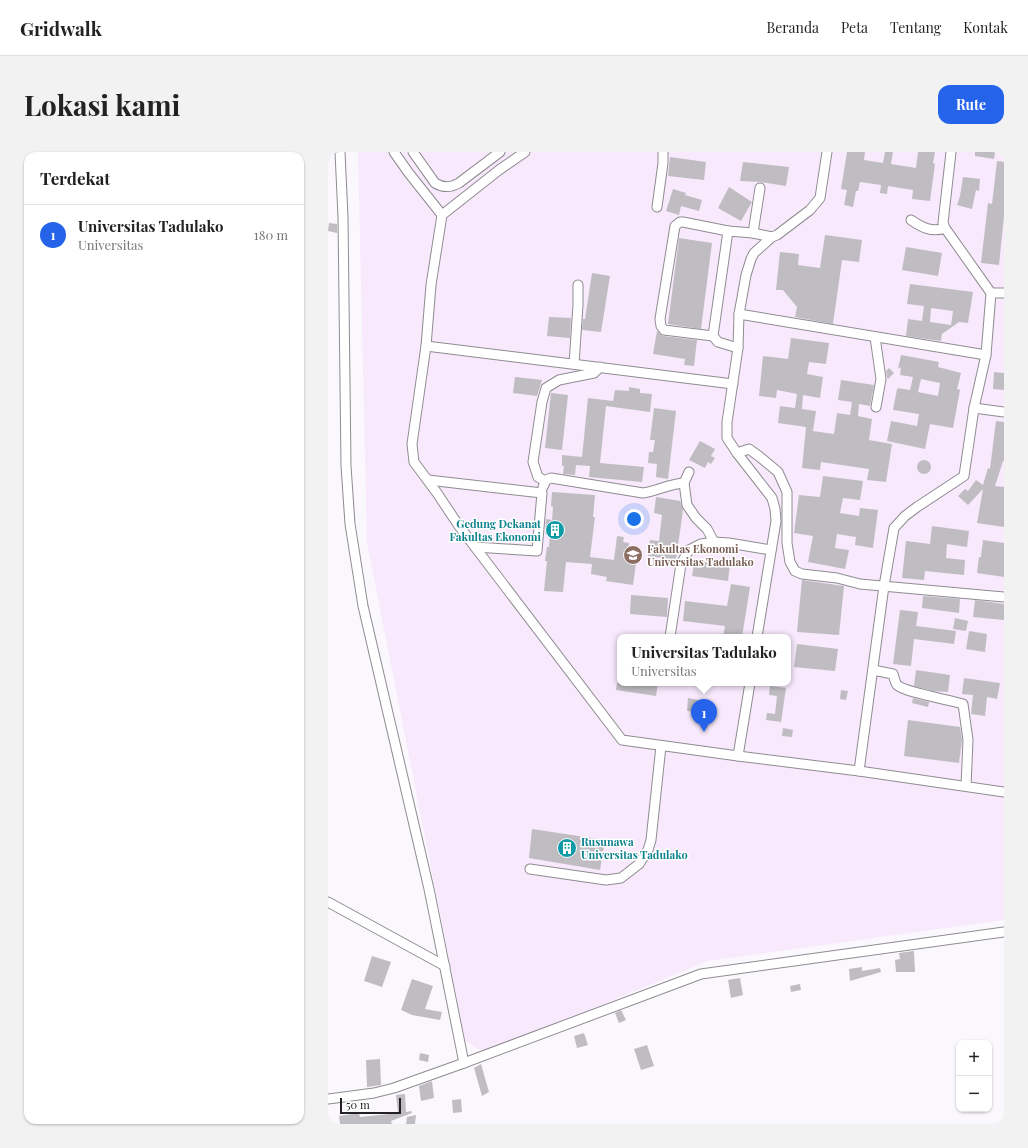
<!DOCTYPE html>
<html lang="id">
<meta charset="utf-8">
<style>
:root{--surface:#fff;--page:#f2f2f2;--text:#222;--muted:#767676;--line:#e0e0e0;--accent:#2563eb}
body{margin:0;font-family:"Playfair Display",serif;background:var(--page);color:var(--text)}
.controls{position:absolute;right:12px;bottom:12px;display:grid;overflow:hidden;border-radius:8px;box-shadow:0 1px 3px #0004}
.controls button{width:36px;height:36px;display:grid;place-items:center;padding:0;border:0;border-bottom:1px solid var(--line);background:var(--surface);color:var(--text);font:20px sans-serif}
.scale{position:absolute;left:12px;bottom:10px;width:61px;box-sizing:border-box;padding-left:4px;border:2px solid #222123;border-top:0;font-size:11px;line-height:14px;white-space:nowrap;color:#222123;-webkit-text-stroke:3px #fff;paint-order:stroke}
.you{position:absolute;left:306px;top:367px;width:14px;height:14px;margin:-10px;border:3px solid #fff;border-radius:50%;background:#1a73e8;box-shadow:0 0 0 6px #1a73e833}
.badge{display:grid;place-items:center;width:26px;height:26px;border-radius:50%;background:var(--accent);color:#fff;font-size:13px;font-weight:700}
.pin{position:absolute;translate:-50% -33px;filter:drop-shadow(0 1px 2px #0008)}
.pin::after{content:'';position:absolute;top:21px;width:14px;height:12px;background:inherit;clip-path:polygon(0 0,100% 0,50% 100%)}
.popup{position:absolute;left:289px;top:482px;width:174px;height:52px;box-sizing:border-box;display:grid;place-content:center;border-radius:8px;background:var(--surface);filter:drop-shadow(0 1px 3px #0005);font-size:13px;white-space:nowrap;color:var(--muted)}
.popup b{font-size:15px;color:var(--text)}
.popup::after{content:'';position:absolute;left:50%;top:100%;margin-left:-8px;border:8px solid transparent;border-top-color:var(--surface)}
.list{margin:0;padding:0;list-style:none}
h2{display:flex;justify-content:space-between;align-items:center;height:52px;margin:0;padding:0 16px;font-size:17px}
h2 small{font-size:13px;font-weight:400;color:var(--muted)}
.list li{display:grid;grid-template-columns:26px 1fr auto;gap:12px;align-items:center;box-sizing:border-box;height:60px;padding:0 16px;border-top:1px solid var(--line)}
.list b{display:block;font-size:15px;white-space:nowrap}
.list p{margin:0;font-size:13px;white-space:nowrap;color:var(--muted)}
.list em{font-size:13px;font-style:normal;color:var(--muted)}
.map{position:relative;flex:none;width:676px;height:972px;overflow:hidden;border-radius:12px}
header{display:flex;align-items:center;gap:24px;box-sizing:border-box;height:56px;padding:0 20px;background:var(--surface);border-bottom:1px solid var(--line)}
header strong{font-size:19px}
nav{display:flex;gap:22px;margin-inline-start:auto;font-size:14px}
.intro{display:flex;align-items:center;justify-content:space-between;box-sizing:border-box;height:96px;padding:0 24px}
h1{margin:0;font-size:28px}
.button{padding:10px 18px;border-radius:12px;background:var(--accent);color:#fff;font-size:14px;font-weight:700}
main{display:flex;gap:24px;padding:0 24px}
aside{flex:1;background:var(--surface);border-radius:12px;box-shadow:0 1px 3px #0004}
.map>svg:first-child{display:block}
.education{fill:#f8e9fd;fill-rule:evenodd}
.building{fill:#bfbdc2;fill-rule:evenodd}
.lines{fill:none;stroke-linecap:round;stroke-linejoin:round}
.minor-casing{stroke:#8f8c91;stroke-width:11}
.minor{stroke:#fff;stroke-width:9}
.labels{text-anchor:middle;stroke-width:3;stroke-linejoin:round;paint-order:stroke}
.culture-label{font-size:11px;font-weight:bold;fill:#0d838f;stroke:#fff;text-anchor:end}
.education-label{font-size:11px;font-weight:bold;fill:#785e54;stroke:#fff;text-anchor:start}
</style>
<header>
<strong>Gridwalk</strong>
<nav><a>Beranda</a><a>Peta</a><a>Tentang</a><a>Kontak</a></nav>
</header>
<div class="intro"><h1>Lokasi kami</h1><a class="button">Rute</a></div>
<main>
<aside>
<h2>Terdekat<small></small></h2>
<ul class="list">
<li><span class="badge">1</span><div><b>Universitas Tadulako</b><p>Universitas</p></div><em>180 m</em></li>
</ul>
</aside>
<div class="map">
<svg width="676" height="972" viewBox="0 0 676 972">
<rect width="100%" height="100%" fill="#faf8fd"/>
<path class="education" d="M30,0H676V768L380,809L157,901L148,896L137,888L39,391ZM292,485H460V531H292Z"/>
<g class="building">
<path d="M519,0H537L536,8L555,11L557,0H565L563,12L588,16L590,0H607L605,11L607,12L602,49L584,47L585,38L560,34L559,42L552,41L553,33L532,30L530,39H528L525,55L516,53L519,38L513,37Z"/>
<path d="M647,0H667L666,7L647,4Z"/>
<path d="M342,5L378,10L376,28L340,24Z"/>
<path d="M669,9L676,10V64L671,113L653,111L660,51L664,52Z"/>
<path d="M415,10L461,15L458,34L433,30L412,29Z"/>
<path d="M635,25L652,27L651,39L648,38L644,57L629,53L632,44Z"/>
<path d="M401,35L424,50L413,69L390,56Z"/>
<path d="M345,37L358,41L357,43L374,48L371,59L353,54L351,63L338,59Z"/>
<path d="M1,71L9,72V81L0,79Z"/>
<path d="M497,83L534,88L531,110L514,108L505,172L467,165L469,155L455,138H448L452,100L471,102L470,113L492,116Z"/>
<path d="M351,86L384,91L373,177L340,172Z"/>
<path d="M578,95L614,101L610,124L574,118Z"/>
<path d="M264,121L282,124L273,180L254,178L255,167H257Z"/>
<path d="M582,132L645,140L640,171L631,170L614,182L613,189L578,184L580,167L594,169L596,154L579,152ZM603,156L625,159L623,173L602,170Z"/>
<path d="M221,165L243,166L242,186L219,184Z"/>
<path d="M329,179L335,184L369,188L366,214L356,213L357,207L325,202Z"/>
<path d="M463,186L501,191L498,212L481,210L479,222L495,225L492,246L475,243L474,257L488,259L485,279L506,282L509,261L522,263L524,250L510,248L513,228L546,233L542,254L531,252L530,264L544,267L541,288L564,292L558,330L539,328L541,317L493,310L492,318L474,316L478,275L450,271L452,254L467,256L469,242L449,238L448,246L431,244L435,204L460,207Z"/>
<path d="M573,203L611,210L610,215L633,221L629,237L632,238L625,276L602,272L597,297L559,289L563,269L589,274L591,262L565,258L569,237L571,238L569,236L582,238L585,225L572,223L573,215L570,217ZM593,227L612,231L610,244L590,240Z"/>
<path d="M561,216L566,221L560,227L559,225L558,219Z"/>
<path d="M666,220L676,221V238L665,237Z"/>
<path d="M187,225L214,228L209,244L185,241Z"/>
<path d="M301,235L312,237V241L324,242L322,260L278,254L272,311L316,315L314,330L261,325L262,314L248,313L247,323L235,322L236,314H234V303L254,305L260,246L285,249L287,238L301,239Z"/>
<path d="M223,241L240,243L234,298L217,296Z"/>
<path d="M326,256L348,259L340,327L328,325L329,312L320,311L321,300H325L327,288H322Z"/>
<path d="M668,269L676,270V309H675L667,334L676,335V375L649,371L655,337L640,353L630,344L637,337L640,339L648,328L655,333L660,316L662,317Z"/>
<path d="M372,289L387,297L383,304L387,306L383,312L380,310L377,316L361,308Z"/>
<circle cx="596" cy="315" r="7"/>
<path d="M495,324L535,329L532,348L515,346L512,361L531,364L532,356L550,358L545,396L527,393L528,385L509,382L507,396L521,398L517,417L480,410L485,384L466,381L471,343L492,345Z"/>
<path d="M224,340L267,343L265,365H267L262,405L286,408L289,384L296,385L295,390L301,391L299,410L308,411L305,433L278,429L279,425L263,422L264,412L238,410L235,440L216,439L219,409H217L219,395H221L222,382H217L218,367L224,368L225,355L223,354Z"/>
<path d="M328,345L352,349L355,358L348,408L320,404L322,388L331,389L334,363L326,361Z"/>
<path d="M604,374L641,379L639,395L619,392L618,406L637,408L636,423L597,419L596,428L574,426L578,389L602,392Z"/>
<path d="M655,388L676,391V425L649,421L651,405H653Z"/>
<path d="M367,407L402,412L400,429L364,424Z"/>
<path d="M474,428L516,434L511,483L469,480Z"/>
<path d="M403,432L422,435L414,485H395L397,474L355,469L357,449L399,454Z"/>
<path d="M303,443L340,446L339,465L302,462Z"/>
<path d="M595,444L632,447L631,461L594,456Z"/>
<path d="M647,448L676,452V468L645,465Z"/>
<path d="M572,458L590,460L588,474L628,479L626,492L586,487L583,514L565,512Z"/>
<path d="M627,466L640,469L638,479L625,477Z"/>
<path d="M641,479L659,482L657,500L638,497Z"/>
<path d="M469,492L510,497L507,519L466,515Z"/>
<path d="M588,518L622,523L620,540L604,539L586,534Z"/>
<path d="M636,526L672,531L669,547L659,545L657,564L643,562L645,543L634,542Z"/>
<path d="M289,531H330L328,544L288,538Z"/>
<path d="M442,534L458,536L453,570L438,568L439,561L447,562L449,544L441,543Z"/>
<path d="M513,538L520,539L518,548L512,547Z"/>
<path d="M360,546L370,548L369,560L359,559Z"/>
<path d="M585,546L601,550L600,555L584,551Z"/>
<path d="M580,568L632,575L634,588L631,611L576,604Z"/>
<path d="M455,576L465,578L464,585L454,584Z"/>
<path d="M204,677L277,688L272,718L201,706Z"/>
<path d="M586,799L587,820H568L567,808L572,807L571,801Z"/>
<path d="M44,804L63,810L54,835L36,829Z"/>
<path d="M534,815V819L552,816L553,820L522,829L521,817Z"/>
<path d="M412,826L415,843L403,846L400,828Z"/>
<path d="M84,827L105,834L97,857L114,860L112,868L84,863L73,858Z"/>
<path d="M472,832L473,838L463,840L462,834Z"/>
<path d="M293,858L298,868L291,871L287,861Z"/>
<path d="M256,881L260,893L249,896L246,884Z"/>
<path d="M319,893L326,914L313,918L306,897Z"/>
<path d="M92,901L101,903L100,910L91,908Z"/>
<path d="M52,907L53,933L39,935L38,908Z"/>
<path d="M153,912L161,940L154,944L146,916Z"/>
<path d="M104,929L106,946L93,949L91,934Z"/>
<path d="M77,942L78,960L83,959L84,961L63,969L64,972H12L11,964L31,961L32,965L70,961L68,943Z"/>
<path d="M133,947L134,960L125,961L124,948Z"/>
<path d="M88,963L87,972H78L79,965Z"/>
</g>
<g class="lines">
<g class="minor-casing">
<g id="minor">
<path d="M12,0L15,65L18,314L22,372L35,454L101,737L136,911"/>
<path d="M66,0L80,20L114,63"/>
<path d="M85,0L107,31C115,36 122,36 131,31L172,0"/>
<path d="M197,0L171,18L114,63L103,133L98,194L84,292L86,310L109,341L131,374L294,588L410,604L531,619L676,640"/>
<path d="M329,55L335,11V0"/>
<path d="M583,68C593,75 604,81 617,76"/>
<path d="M425,81L432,36"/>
<path d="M663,141H676"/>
<path d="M411,162L658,203"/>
<path d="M385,184L336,178L333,174L332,167L347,74L352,70H355L400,79"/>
<path d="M547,185L553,227L548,255"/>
<path d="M98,194L405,232"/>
<path d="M410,196L390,190L385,184L400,79L425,81L444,85"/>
<path d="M246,212L250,153V133"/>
<path d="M646,256L676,260"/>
<path d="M409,301L421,297L432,305L450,320L459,340V391L462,410L467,419L474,422L509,426L532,432L676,445"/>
<path d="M361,320L356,331L359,353L368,366L379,377L386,390"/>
<path d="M100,328L214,341L209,399L147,395"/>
<path d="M217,329L210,325L205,310L214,250L218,236L231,228L266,221L272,215"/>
<path d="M215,335L218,328L223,326L315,341C329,339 341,332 356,331"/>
<path d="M342,485L353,412L361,398L373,392L386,390L401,391L443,398"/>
<path d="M429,485L448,369L447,357L444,346L409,301L399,286V270L410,196L411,162L418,123L423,107L426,101L444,85L449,83L482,58L492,46L499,0"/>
<path d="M545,518L565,522C566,525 567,530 569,533C576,540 622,548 635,552L640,588L638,634"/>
<path d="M410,604L422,531"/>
<path d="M531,619L556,434L566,376L577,364L589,355L636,324L646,256L658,203L663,141L617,76L615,71L623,0"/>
<path d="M202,717L278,728L293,726L311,712L320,698L323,688L333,594"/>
<path d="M0,750L117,814"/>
<path d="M0,947L46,941L66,936L136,911L373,822L676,780"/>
</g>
</g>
<use href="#minor" class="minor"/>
</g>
<defs>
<g id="building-disc" transform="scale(1)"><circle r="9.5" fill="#0f9aa8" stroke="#fff"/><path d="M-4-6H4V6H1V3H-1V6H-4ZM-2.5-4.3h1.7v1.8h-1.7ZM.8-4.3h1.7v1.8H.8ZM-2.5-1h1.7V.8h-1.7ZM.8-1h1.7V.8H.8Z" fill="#fff"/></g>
<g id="university-disc" transform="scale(1)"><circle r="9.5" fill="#8d6e63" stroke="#fff"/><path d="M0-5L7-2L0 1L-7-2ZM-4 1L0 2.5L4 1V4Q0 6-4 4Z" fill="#fff"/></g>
</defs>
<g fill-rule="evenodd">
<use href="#building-disc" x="227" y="378"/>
<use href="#university-disc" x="305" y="403"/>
<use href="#building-disc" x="239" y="696"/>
</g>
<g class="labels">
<g class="culture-label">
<text x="213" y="376">Gedung Dekanat<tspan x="213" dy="13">Fakultas Ekonomi</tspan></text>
<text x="253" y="694" text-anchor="start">Rusunawa<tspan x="253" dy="13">Universitas Tadulako</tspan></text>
</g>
<g class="education-label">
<text x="319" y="401">Fakultas Ekonomi<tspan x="319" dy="13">Universitas Tadulako</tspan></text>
</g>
</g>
</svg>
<div class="controls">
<button>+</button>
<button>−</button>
</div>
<div class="scale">50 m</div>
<div class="you"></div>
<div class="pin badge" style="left:376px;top:580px">1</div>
<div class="popup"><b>Universitas Tadulako</b>Universitas</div>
</div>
</main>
